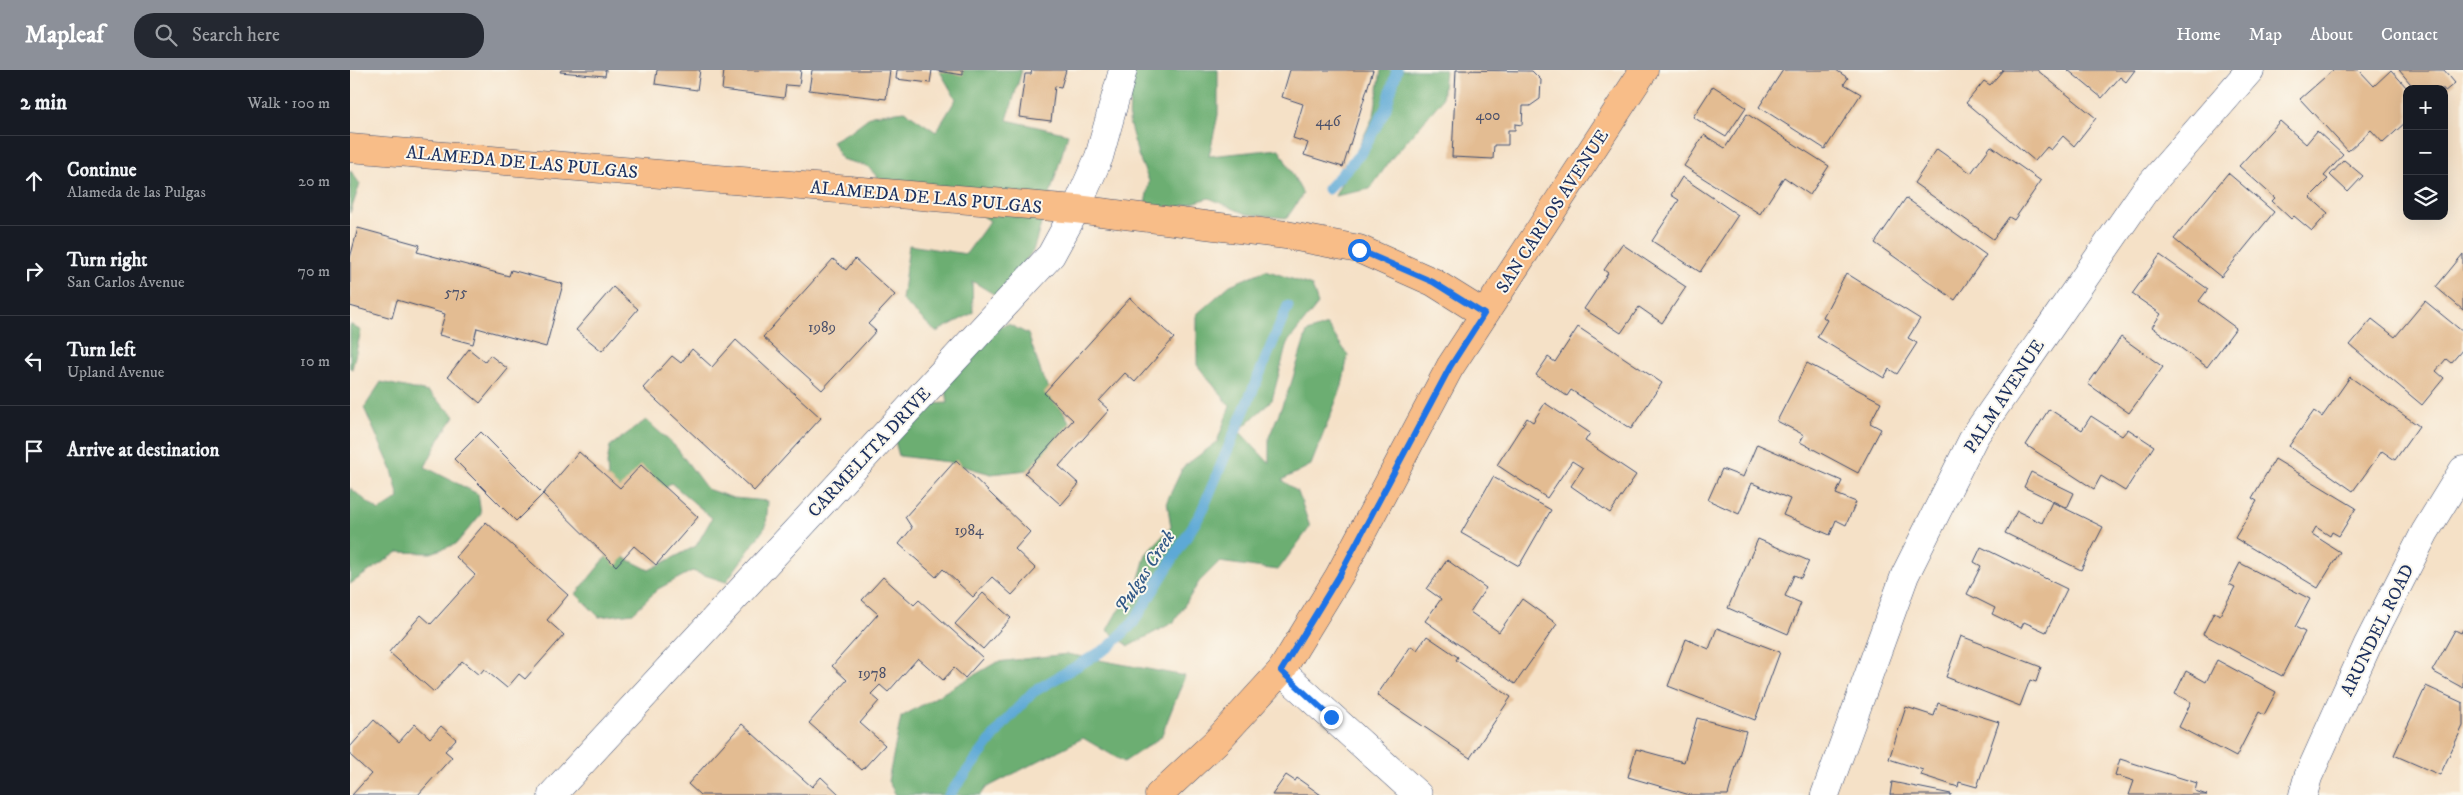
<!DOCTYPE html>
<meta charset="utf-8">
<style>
:root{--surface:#171b24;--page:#242831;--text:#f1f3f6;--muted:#9ea1a6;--line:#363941;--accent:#8c9099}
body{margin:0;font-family:"IM FELL DW Pica",serif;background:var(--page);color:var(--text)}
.controls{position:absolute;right:15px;top:15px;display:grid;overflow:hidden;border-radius:10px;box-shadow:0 5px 20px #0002}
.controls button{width:45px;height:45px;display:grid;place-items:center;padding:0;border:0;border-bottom:1px solid var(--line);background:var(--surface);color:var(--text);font:25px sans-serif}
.stop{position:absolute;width:15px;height:15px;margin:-11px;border:4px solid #1a73e8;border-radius:50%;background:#fff}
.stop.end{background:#1a73e8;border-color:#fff;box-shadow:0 1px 5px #0008}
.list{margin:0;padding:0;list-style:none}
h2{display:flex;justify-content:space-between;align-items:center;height:65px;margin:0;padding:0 20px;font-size:21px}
h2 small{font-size:16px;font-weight:400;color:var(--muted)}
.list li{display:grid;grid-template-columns:32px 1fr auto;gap:15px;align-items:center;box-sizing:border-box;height:90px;padding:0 20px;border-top:1px solid var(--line)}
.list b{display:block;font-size:19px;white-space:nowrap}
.list p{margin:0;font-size:16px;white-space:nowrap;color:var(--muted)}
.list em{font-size:16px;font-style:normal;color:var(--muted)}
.icon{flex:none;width:28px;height:28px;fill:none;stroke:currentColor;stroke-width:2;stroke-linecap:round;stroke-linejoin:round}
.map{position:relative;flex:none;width:2113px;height:725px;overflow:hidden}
header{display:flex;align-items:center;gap:30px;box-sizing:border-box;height:70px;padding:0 25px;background:var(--accent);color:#fff}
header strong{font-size:24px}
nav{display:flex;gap:28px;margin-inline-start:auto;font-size:18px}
.search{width:350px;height:45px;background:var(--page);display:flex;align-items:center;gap:12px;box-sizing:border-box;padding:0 18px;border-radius:20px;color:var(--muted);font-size:19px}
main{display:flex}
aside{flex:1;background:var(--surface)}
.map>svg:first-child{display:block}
.forest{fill:#6cae72;stroke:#446e68}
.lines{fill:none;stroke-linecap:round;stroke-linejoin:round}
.stream{stroke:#5da9d6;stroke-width:11}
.building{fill:#e3bc92}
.minor-casing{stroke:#3c4a6e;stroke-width:29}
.major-casing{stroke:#3c4a6e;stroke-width:29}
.minor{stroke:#fff;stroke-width:28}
.major{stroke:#f8bd88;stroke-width:28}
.route{stroke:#1a73e8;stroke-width:6}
.labels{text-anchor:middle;stroke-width:4;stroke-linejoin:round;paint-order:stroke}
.number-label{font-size:15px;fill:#4d526b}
.street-label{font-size:18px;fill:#1b2f5e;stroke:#fbf7ec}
.water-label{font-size:19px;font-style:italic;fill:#325a88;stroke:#fbf7ec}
</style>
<header>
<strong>Mapleaf</strong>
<div class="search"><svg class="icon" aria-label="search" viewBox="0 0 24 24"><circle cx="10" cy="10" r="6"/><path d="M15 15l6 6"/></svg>Search here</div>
<nav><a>Home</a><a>Map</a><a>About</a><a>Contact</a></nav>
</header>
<main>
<aside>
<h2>2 min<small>Walk · 100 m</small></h2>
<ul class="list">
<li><svg class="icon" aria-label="ahead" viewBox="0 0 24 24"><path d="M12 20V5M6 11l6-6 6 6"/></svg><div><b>Continue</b><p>Alameda de las Pulgas</p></div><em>20 m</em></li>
<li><svg class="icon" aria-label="right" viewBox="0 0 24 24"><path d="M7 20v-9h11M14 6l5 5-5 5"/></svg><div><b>Turn right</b><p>San Carlos Avenue</p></div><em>70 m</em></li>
<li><svg class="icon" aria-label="left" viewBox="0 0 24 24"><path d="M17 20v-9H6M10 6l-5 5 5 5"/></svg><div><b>Turn left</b><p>Upland Avenue</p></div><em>10 m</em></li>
<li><svg class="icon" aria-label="arrive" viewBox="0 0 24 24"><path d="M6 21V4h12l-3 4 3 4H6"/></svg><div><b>Arrive at destination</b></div></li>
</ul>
</aside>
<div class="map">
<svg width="2113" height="725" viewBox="0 0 2113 725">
<rect width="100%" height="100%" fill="#fbf7ec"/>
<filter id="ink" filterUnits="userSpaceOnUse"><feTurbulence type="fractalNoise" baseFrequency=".02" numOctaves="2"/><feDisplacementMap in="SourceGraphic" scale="10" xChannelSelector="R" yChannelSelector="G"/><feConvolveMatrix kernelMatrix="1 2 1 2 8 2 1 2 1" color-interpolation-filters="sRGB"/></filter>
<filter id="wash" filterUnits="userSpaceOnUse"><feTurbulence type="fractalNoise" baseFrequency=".0096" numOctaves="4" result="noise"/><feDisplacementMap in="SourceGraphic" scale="20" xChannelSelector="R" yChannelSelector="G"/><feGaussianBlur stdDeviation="1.12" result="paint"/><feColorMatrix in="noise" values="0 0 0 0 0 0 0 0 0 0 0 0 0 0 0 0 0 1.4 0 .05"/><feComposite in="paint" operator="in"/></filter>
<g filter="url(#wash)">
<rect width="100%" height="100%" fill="#f5e1c7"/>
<g class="forest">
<path d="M589,0H672L657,50L718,64L683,181L647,226L622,211L623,243L586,262L552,230L559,175L616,184L640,151L598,121L537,117L517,96L491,89L482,71L502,60L522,45L555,41L586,62L606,29Z"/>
<path d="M781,0H868V45L859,86L929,79L953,124L937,148L896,144L859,128L816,141L795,135L799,111L788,85L779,52Z"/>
<path d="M1031,0H1095L1092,30L1042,88L1020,119L985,126L1024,45Z"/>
<path d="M0,100L10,114L0,143Z"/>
<path d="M916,200L962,216L968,234L937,273L922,330L889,361L919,393V367L941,314L957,262L977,255L998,285L992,316L961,395L932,410L948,422L960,457L928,500L869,492L849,512L824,552L779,576L757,560L767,542L785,522L796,484L821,457L817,431L833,397L867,372L880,336L847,295V244L880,215Z"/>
<path d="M0,254L11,261L2,299L0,298Z"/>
<path d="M658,254L678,264L693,308L726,363L696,398L641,404L598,392L549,386L540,353L555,335L598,333L592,294L611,269Z"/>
<path d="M31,312L78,322L105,346L90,368L75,397L128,424L131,444L106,474L81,483L48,482L0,514V418L29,441L49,428L42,400L14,338Z"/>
<path d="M296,350L326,377L357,419L383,428L418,431L416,456L376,512L342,501L308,519L283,543L249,547L226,524L261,481L299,500L346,476L362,448L321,413L301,432L259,426L257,393L260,376Z"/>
<path d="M717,584L835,606L811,667L774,692L733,668L636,718L631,725H546L538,711L551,647L647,592Z"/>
</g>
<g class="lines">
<g class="stream">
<path d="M978,119L1012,82L1036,38L1047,0"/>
<path d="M599,725L654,653L683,622L759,577L783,553L851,443L938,236"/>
</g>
</g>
<g id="blocks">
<g class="building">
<path d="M211,0H256L255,6L210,2Z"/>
<path d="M307,0H350L347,20L305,14Z"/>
<path d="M374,0H451L449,16L436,15L434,28L372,20Z"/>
<path d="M462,0H540L536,29L459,20Z"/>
<path d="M547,0H582L580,13L546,9Z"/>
<path d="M582,0H613V5Z"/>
<path d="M682,0H716L711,17L705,16L701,51L669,47L675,4H681Z"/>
<path d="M940,0H1023L993,97L954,85L958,73L943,68L953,34L932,27Z"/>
<path d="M1106,0L1182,1L1191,10L1190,29L1180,36H1173L1172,55L1165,54V60H1158V75H1144L1143,89L1102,87Z"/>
<path d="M1433,0H1486L1498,8L1494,14L1511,24L1475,79L1409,37Z"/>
<path d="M1653,0H1687L1746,48L1724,76L1713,66L1701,80L1697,77L1685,91L1616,33L1634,11L1640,15Z"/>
<path d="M1718,0H1785L1776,12L1770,7L1752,28Z"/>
<path d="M1983,0H2009L2024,16L2041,0L2057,18V51L2033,73L2021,60L1998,81L1950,29Z"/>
<path d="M2049,0H2094L2105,13L2094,22V19H2065Z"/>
<path d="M1363,16L1396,37L1376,67L1343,47Z"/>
<path d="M1397,44L1479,96L1460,125L1434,107L1410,144L1334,96L1354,65L1375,78Z"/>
<path d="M1930,51L1956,74L1967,61L1993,85L1974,106L1978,109L1960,127L1978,143L1962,161L1944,146L1941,149L1922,131L1925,128L1889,96Z"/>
<path d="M1641,76L1691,111L1664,150L1659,147L1643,169L1564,113L1587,79L1621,103Z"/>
<path d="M1994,90L2013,106L1998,122L1980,105Z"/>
<path d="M1878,103L1924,142L1871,207L1824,169Z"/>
<path d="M1332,107L1388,145L1350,202L1302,171L1329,130L1321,125Z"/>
<path d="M1556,128L1636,185L1605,230L1525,173Z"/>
<path d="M8,158L70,175L67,182L159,206L161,200L213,214L196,277L127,258L123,274L89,265L95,244L47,230L42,248L0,236V188Z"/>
<path d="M1272,174L1336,217L1312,253L1289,237L1271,263L1234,239L1258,203L1254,200Z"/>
<path d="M2113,184V240L2086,217Z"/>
<path d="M1810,185L1858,219L1849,231L1886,258L1857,297L1802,257L1811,244L1782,224Z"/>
<path d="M483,189L496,200L505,189L545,225L518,254L526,261L472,320L413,267Z"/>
<path d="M1496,203L1570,249L1558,268L1567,273L1547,304L1539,299L1534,308L1467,267L1477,250L1473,247Z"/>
<path d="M263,217L288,239L252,281L226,260Z"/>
<path d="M780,228L824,268L785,312L775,303L749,331L759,340L709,396L729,414L711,435L675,403L723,350L694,323Z"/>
<path d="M2075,231L2113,262V279L2101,293L2096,289L2086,301L2094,308L2072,335L2000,275L2022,249L2045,267Z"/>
<path d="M1228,257L1312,313L1281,359L1221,320L1217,326L1186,305L1198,287L1205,292Z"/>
<path d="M1771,267L1813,297L1779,343L1738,314Z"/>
<path d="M386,270L471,348L404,421L293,318L322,286L331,293L342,279L362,297Z"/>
<path d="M119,279L135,292L140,285L158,299L130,333L98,306Z"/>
<path d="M1457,293L1531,332L1520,353L1531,359L1508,403L1450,372L1454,365L1427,351Z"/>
<path d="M2000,307L2069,356L2045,390L2032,381L2003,421L1939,376L1964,341L1972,347Z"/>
<path d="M1195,333L1240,363L1235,371L1286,405L1260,443L1221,416L1233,398L1222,391L1197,428L1147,395L1177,348L1183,352Z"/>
<path d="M1699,339L1732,360L1741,346L1772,366L1778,359L1804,376L1775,421L1751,406L1744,419L1676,375Z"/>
<path d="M131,362L193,424L166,451L104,389Z"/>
<path d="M1407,374L1492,411L1486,424L1506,432L1496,455L1486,450L1480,465L1433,445L1440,429L1402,413L1389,444L1358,430L1372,399L1393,407Z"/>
<path d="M229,382L270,418L291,395L348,447L306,495L284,476L266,496L193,424Z"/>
<path d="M1925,389L2006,438L1989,466L1982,462L1980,466L1966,457L1962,464L1990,482L1968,518L1885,468L1907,431L1902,428Z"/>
<path d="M606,390L680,462L665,479L686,499L662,525L642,507L623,527L593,499L586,507L549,474L562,458L555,447Z"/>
<path d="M1681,402L1724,423L1717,438L1674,417Z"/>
<path d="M1143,407L1201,440L1169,496L1111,463Z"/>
<path d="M1702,432L1753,457L1731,500L1655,463L1667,441L1692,453Z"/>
<path d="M136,452L218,525L197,550L214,565L175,609L169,604L157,618L134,599L129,605L112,591L84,622L39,582L71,545L81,554L125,505L106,487Z"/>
<path d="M1408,469L1459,491L1451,508L1444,505L1435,526L1451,533L1438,564L1378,538Z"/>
<path d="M1631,477L1717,519L1696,562L1674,552L1671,558L1642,544L1645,538L1617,524L1631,496L1624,492Z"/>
<path d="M1097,490L1136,518L1120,542L1149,562L1172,529L1207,554L1165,614L1075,551L1091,529L1077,519Z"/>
<path d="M1890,493L1960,529L1945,557L1955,562L1932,606L1853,564L1864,542L1870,545L1885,517L1879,514Z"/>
<path d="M533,507L564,535L569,530L633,588L615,608L604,598L593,610L568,588L538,622L530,615L521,624L529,631L510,653L535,675L512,700L459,653L497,610L482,596L528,544L512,530Z"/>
<path d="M633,523L661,548L633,579L605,554Z"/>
<path d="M1367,558L1430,582L1405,650L1318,616L1336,569L1359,579Z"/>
<path d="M2113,559V618L2082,601L2105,560L2111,563Z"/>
<path d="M1077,566L1108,587L1106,590L1161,627L1120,688L1027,625L1061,576L1067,580Z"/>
<path d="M1611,566L1691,597L1686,612L1680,610L1670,636L1596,607Z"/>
<path d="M1867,590L1926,622L1914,645L1909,642L1886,687L1829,657L1841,632L1825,624L1836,601L1856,612Z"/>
<path d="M2076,616L2113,633V656L2090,705L2044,685Z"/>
<path d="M1588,633L1649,652L1627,717L1609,712L1608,717L1571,705L1573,700L1539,689L1556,637L1584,646Z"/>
<path d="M1347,648L1396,661L1378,725H1340L1278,707L1286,679L1334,692Z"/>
<path d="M24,650L49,672L65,654L80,668L91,656L106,669L95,681L102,687L68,725H2L21,704L0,685V677Z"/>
<path d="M392,654L462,717L471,707L490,725H350L338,714Z"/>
<path d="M1770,689L1847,713L1845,721L1857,725H1779L1784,711L1765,705Z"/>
<path d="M936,705L945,711L947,708L971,725H922Z"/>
<path d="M1542,712L1601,724V725H1540Z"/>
</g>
</g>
</g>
<g filter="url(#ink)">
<use href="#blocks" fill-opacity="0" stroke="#3c4a6e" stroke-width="1"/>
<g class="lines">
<g class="minor-casing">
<g id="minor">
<path d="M931,601L1068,725"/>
<path d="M202,725L701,185L726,139L749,87L773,0"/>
<path d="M1475,725L1555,505L1624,367L1794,122L1900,0"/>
<path d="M1953,725L1958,707L2018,574L2075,462L2113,400"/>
</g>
</g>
<g class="major-casing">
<g id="major">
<path d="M0,78L726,139L936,165L1009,179L1083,212L1134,244"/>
<path d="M809,725L867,671L931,601L989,506L1100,297L1294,0"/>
</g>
</g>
<use href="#minor" class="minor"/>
<use href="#major" class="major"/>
</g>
</g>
<g class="lines" filter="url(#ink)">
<path class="route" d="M981,647L931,601L989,506L1100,297L1134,244L1083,212L1009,180"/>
</g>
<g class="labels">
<g class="number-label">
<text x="1138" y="50">400</text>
<text x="978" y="56">446</text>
<text x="106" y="227">575</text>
<text x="472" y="262">1989</text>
<text x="619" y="465">1984</text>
<text x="522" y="608">1978</text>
</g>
<g class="street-label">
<text transform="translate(172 92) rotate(5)" y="6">ALAMEDA DE LAS PULGAS</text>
<text transform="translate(576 127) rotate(5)" y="6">ALAMEDA DE LAS PULGAS</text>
<text transform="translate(1202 141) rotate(-57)" y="6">SAN CARLOS AVENUE</text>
<text transform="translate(1654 326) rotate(-57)" y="6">PALM AVENUE</text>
<text transform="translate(519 382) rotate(-47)" y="6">CARMELITA DRIVE</text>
<text transform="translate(2027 560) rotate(-64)" y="6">ARUNDEL ROAD</text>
</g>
<g class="water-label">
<text transform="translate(794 501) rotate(-57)" y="7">Pulgas Creek</text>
</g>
</g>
</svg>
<div class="controls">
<button>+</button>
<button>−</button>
<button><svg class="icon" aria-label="layers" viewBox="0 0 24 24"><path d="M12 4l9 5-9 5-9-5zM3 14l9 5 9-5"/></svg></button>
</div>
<div class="stop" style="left:1009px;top:180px"></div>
<div class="stop end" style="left:981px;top:647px"></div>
</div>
</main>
